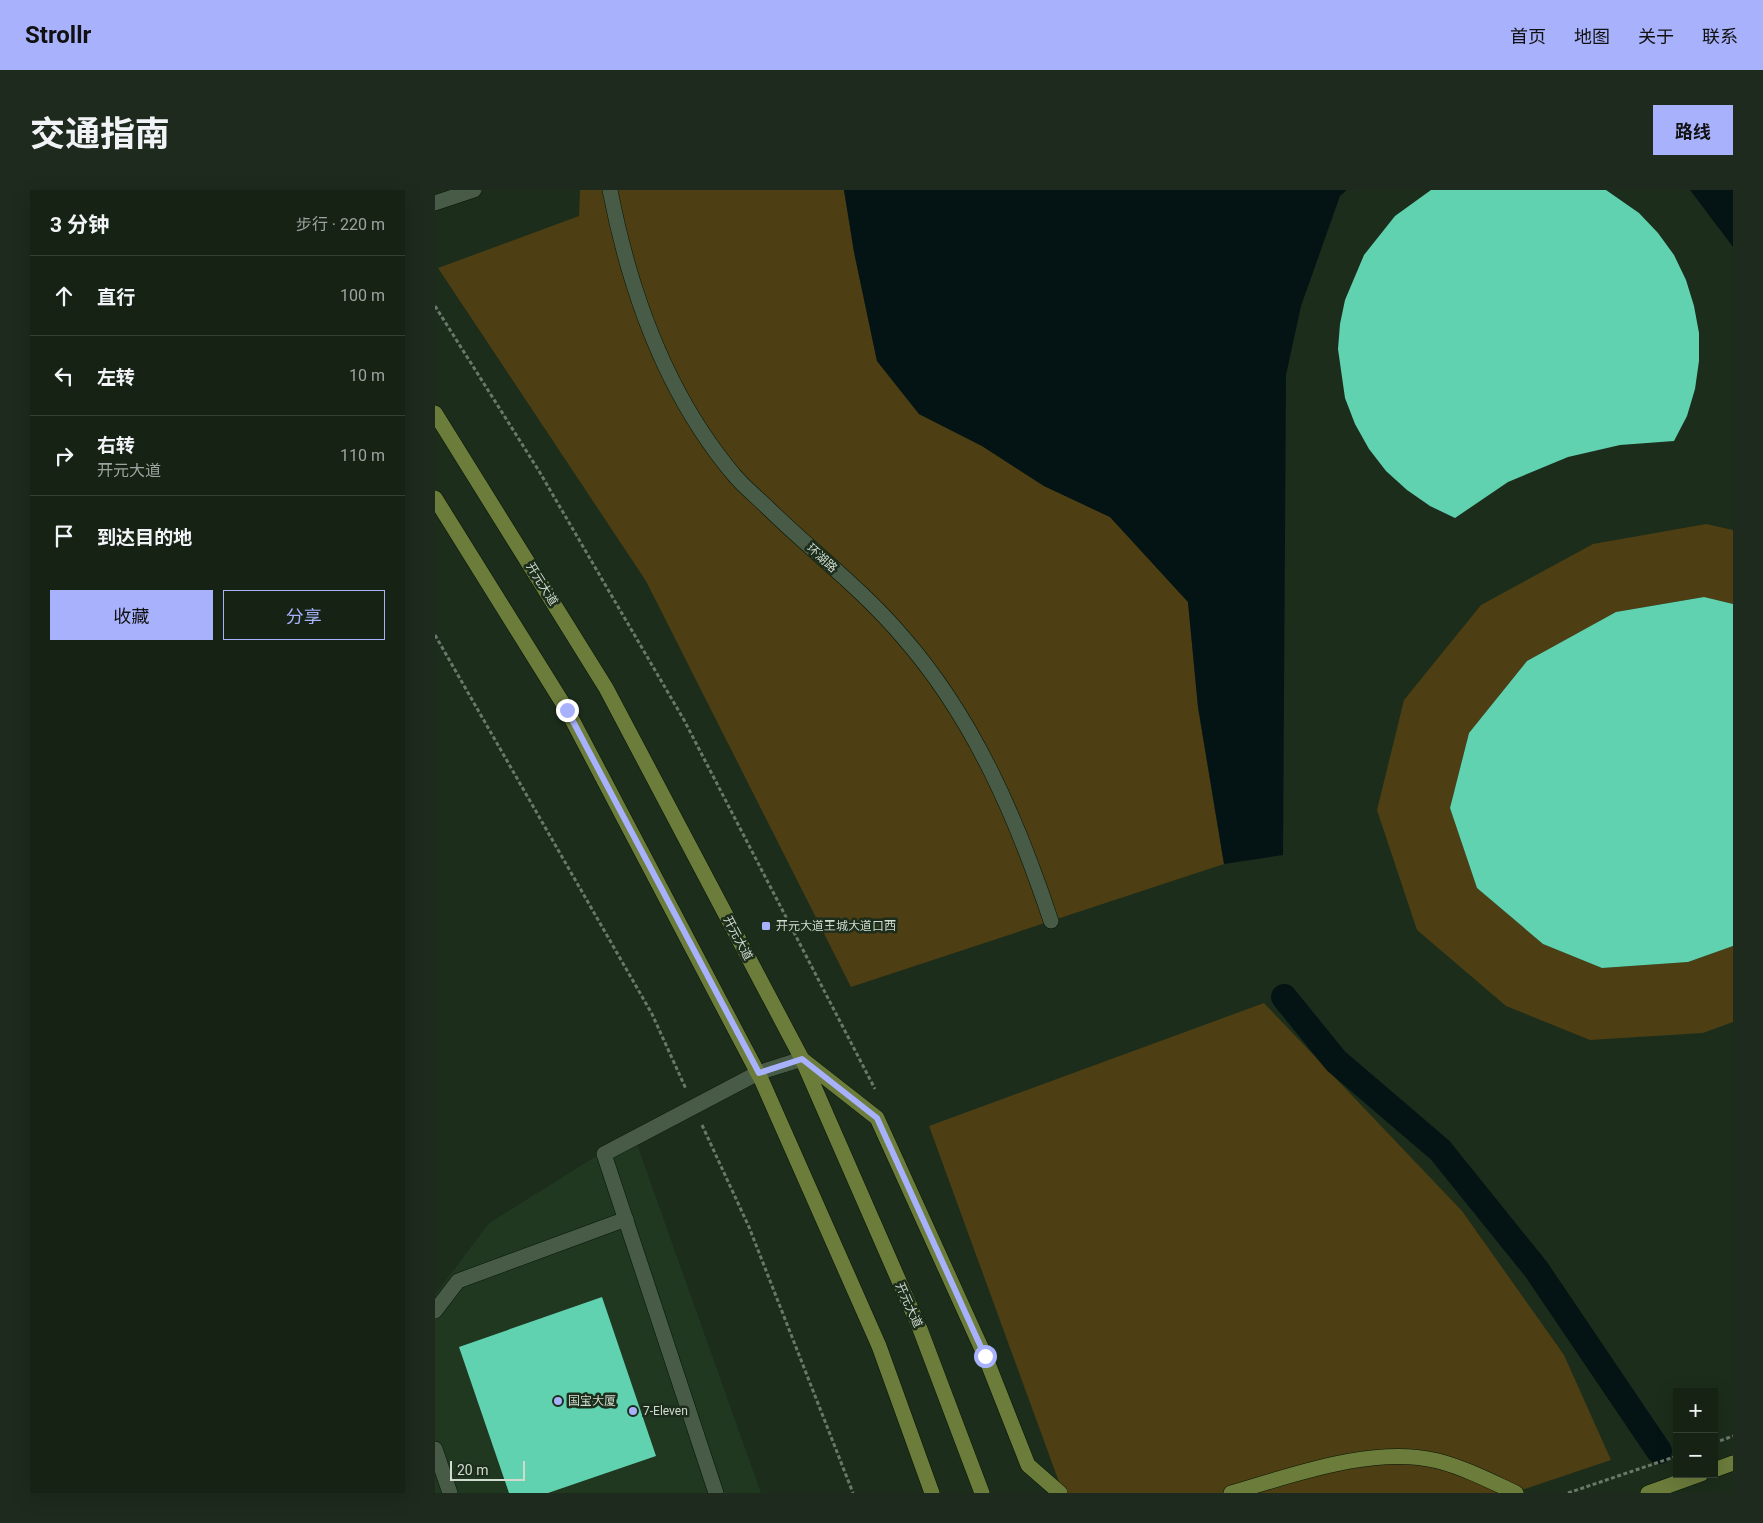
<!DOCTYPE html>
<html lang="zh">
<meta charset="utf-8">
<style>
:root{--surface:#152214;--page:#1e2a1d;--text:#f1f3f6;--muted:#9da4a0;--line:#343f34;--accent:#a7b1fc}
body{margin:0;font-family:Roboto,"Noto Sans SC",sans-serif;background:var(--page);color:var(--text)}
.controls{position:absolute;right:15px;bottom:15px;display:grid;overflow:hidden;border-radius:0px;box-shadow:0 5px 20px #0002}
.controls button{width:45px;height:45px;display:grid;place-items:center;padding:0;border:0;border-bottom:1px solid var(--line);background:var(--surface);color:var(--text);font:25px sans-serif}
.scale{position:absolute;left:15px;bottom:12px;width:75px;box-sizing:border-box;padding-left:5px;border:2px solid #d0dbd0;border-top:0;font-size:14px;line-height:18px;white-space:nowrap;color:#d0dbd0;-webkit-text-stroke:4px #1c2d1b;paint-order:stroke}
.stop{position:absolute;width:15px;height:15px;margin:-11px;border:4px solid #a7b1fc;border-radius:50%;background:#fff}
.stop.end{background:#a7b1fc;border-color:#fff;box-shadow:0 1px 5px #0008}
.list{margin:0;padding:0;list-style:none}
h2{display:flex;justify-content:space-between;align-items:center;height:65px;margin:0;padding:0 20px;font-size:21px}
h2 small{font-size:16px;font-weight:400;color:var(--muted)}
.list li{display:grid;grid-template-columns:32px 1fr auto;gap:15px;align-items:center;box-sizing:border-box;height:80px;padding:0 20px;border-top:1px solid var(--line)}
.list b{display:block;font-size:19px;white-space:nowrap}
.list p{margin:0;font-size:16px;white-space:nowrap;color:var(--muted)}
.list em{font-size:16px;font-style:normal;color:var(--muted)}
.actions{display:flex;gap:10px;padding:15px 20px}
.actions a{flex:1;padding:11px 0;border:1px solid var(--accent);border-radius:0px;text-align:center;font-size:18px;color:var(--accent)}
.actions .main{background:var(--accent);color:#111}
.icon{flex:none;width:28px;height:28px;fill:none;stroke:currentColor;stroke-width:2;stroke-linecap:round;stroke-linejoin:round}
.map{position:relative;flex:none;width:1298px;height:1303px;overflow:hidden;border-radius:0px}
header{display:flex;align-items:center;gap:30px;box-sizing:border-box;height:70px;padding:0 25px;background:var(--accent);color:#111}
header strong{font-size:24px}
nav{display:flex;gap:28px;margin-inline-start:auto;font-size:18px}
.intro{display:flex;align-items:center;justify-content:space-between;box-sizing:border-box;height:120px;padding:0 30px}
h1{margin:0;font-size:35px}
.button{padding:12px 22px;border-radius:0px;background:var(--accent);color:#111;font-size:18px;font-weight:700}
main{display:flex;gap:30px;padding:0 30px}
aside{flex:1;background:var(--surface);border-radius:0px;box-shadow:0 5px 20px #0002}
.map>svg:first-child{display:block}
.built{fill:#203720}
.green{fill:#4d3e13}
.water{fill:#041415}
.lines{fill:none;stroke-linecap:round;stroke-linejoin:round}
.canal{stroke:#041415;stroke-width:26}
.building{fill:#61d2b0}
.minor-casing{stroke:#051505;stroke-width:16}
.major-casing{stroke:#051505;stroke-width:16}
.path{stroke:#6a7869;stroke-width:3;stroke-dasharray:4 2.5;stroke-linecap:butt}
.minor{stroke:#485b47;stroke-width:15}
.major{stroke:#6c7c3b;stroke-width:15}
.route{stroke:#a7b1fc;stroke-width:6}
.poi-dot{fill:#a7b1fc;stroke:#1c2d1b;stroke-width:2}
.labels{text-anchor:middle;stroke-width:5;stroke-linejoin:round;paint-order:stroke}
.street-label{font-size:12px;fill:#d0dbd0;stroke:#1c2d1b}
.poi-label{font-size:12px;fill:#d0dbd0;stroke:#1c2d1b;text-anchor:start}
</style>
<header>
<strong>Strollr</strong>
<nav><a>首页</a><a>地图</a><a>关于</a><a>联系</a></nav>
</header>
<div class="intro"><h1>交通指南</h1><a class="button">路线</a></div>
<main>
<aside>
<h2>3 分钟<small>步行 · 220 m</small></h2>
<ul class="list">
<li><svg class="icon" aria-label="ahead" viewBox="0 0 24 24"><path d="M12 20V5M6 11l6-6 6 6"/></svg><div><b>直行</b></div><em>100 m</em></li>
<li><svg class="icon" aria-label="left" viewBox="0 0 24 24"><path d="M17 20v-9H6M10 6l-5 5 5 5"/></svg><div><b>左转</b></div><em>10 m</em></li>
<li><svg class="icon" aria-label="right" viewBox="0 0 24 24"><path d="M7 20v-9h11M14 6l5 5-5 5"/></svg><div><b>右转</b><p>开元大道</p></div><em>110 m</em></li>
<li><svg class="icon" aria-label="arrive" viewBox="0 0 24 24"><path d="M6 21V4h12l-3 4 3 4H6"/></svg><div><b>到达目的地</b></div></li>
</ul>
<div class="actions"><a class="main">收藏</a><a>分享</a></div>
</aside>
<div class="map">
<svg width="1298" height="1303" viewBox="0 0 1298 1303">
<rect width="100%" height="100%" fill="#1c2d1b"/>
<path class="built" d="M198,943L326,1303H0V1105L54,1033Z"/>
<g class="green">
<path d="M145,0H409L419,62L442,171L484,224L547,256L609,296L675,327L753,412L763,517L789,674L416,797L211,391L3,78L144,26Z"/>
<path d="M1271,334L1298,340V414L1268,407L1182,422L1092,471L1034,543L1015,618L1042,698L1108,754L1167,778L1253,772L1298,756V832L1268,843L1155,850L1071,816L982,740L942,620L969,510L1046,415L1158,354Z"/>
<path d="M829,813L1027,1021L1129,1165L1176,1270L1078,1303H628L494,936Z"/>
</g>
<g class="water">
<path d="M409,0H912L905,6L866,116L851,185L848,665L789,674L763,517L753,412L675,327L609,296L547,256L484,224L442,171L419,62Z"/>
<path d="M1255,0H1298V57Z"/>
</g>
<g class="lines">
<path class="canal" d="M849,807L901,871L1005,960L1101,1079L1224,1261"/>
</g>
<g class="building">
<path d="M996,0H1171L1204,23L1223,43L1239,65L1251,90L1259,116L1264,143V171L1260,199L1252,226L1239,251L1185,255L1133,267L1073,292L1020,328L995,316L972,300L951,281L934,259L920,234L910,208L903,159L905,134L910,110L929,65L960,26Z"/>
<path d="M1269,407L1298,414V756L1253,772L1167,778L1108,754L1042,698L1015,618L1034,543L1092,471L1181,422Z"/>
<path d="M167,1107L221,1266L113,1303H74L24,1157Z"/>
</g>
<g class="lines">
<g class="minor-casing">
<g id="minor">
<path d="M175,0C195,103 231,205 300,286C310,298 323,308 334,319C378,362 427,399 467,446C539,528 582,629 616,731"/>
<path d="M0,13L39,0"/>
<path d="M0,1121L23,1091L191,1029"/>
<path d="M0,1259L15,1303"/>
<path d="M281,1303L169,964L323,883L367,869"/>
</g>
</g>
<g class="major-casing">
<g id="major">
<path d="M0,223L171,498L367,869L485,1139L547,1303"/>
<path d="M0,308L132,520L326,889L444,1156L497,1303"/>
<path d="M368,870L442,928L550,1166L593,1275L625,1303"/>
<path d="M1279,1280L1298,1273"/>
<path d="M796,1303C858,1285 939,1255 1003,1271C1030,1278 1055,1291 1081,1303"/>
<path d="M1213,1303L1266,1284"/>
</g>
</g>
<g class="path">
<path d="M0,116L104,281L249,530L440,899"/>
<path d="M0,445L217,824L251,899"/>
<path d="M267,935L314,1037L418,1303"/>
<path d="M1279,1253L1298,1246"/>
<path d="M1133,1303L1242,1266"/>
</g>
<use href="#minor" class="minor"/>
<use href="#major" class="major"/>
</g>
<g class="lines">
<path class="route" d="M132,520L324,883L367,869L442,928L550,1166"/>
</g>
<g class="poi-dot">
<rect x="326" y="731" width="10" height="10" rx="2.5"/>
<circle cx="123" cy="1211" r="5"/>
<circle cx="198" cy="1221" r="5"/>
</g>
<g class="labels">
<g class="street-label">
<text transform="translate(387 368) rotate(42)" y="4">环湖路</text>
<text transform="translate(107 394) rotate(58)" y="4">开元大道</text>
<text transform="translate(303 748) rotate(62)" y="4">开元大道</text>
<text transform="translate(474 1115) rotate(66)" y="4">开元大道</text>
</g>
<g class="poi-label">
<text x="341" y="740">开元大道王城大道口西</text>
<text x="133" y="1215">国宝大厦</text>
<text x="208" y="1225">7-Eleven</text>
</g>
</g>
</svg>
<div class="controls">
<button>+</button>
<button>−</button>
</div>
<div class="scale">20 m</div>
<div class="stop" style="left:550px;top:1166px"></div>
<div class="stop end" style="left:132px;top:520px"></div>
</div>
</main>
